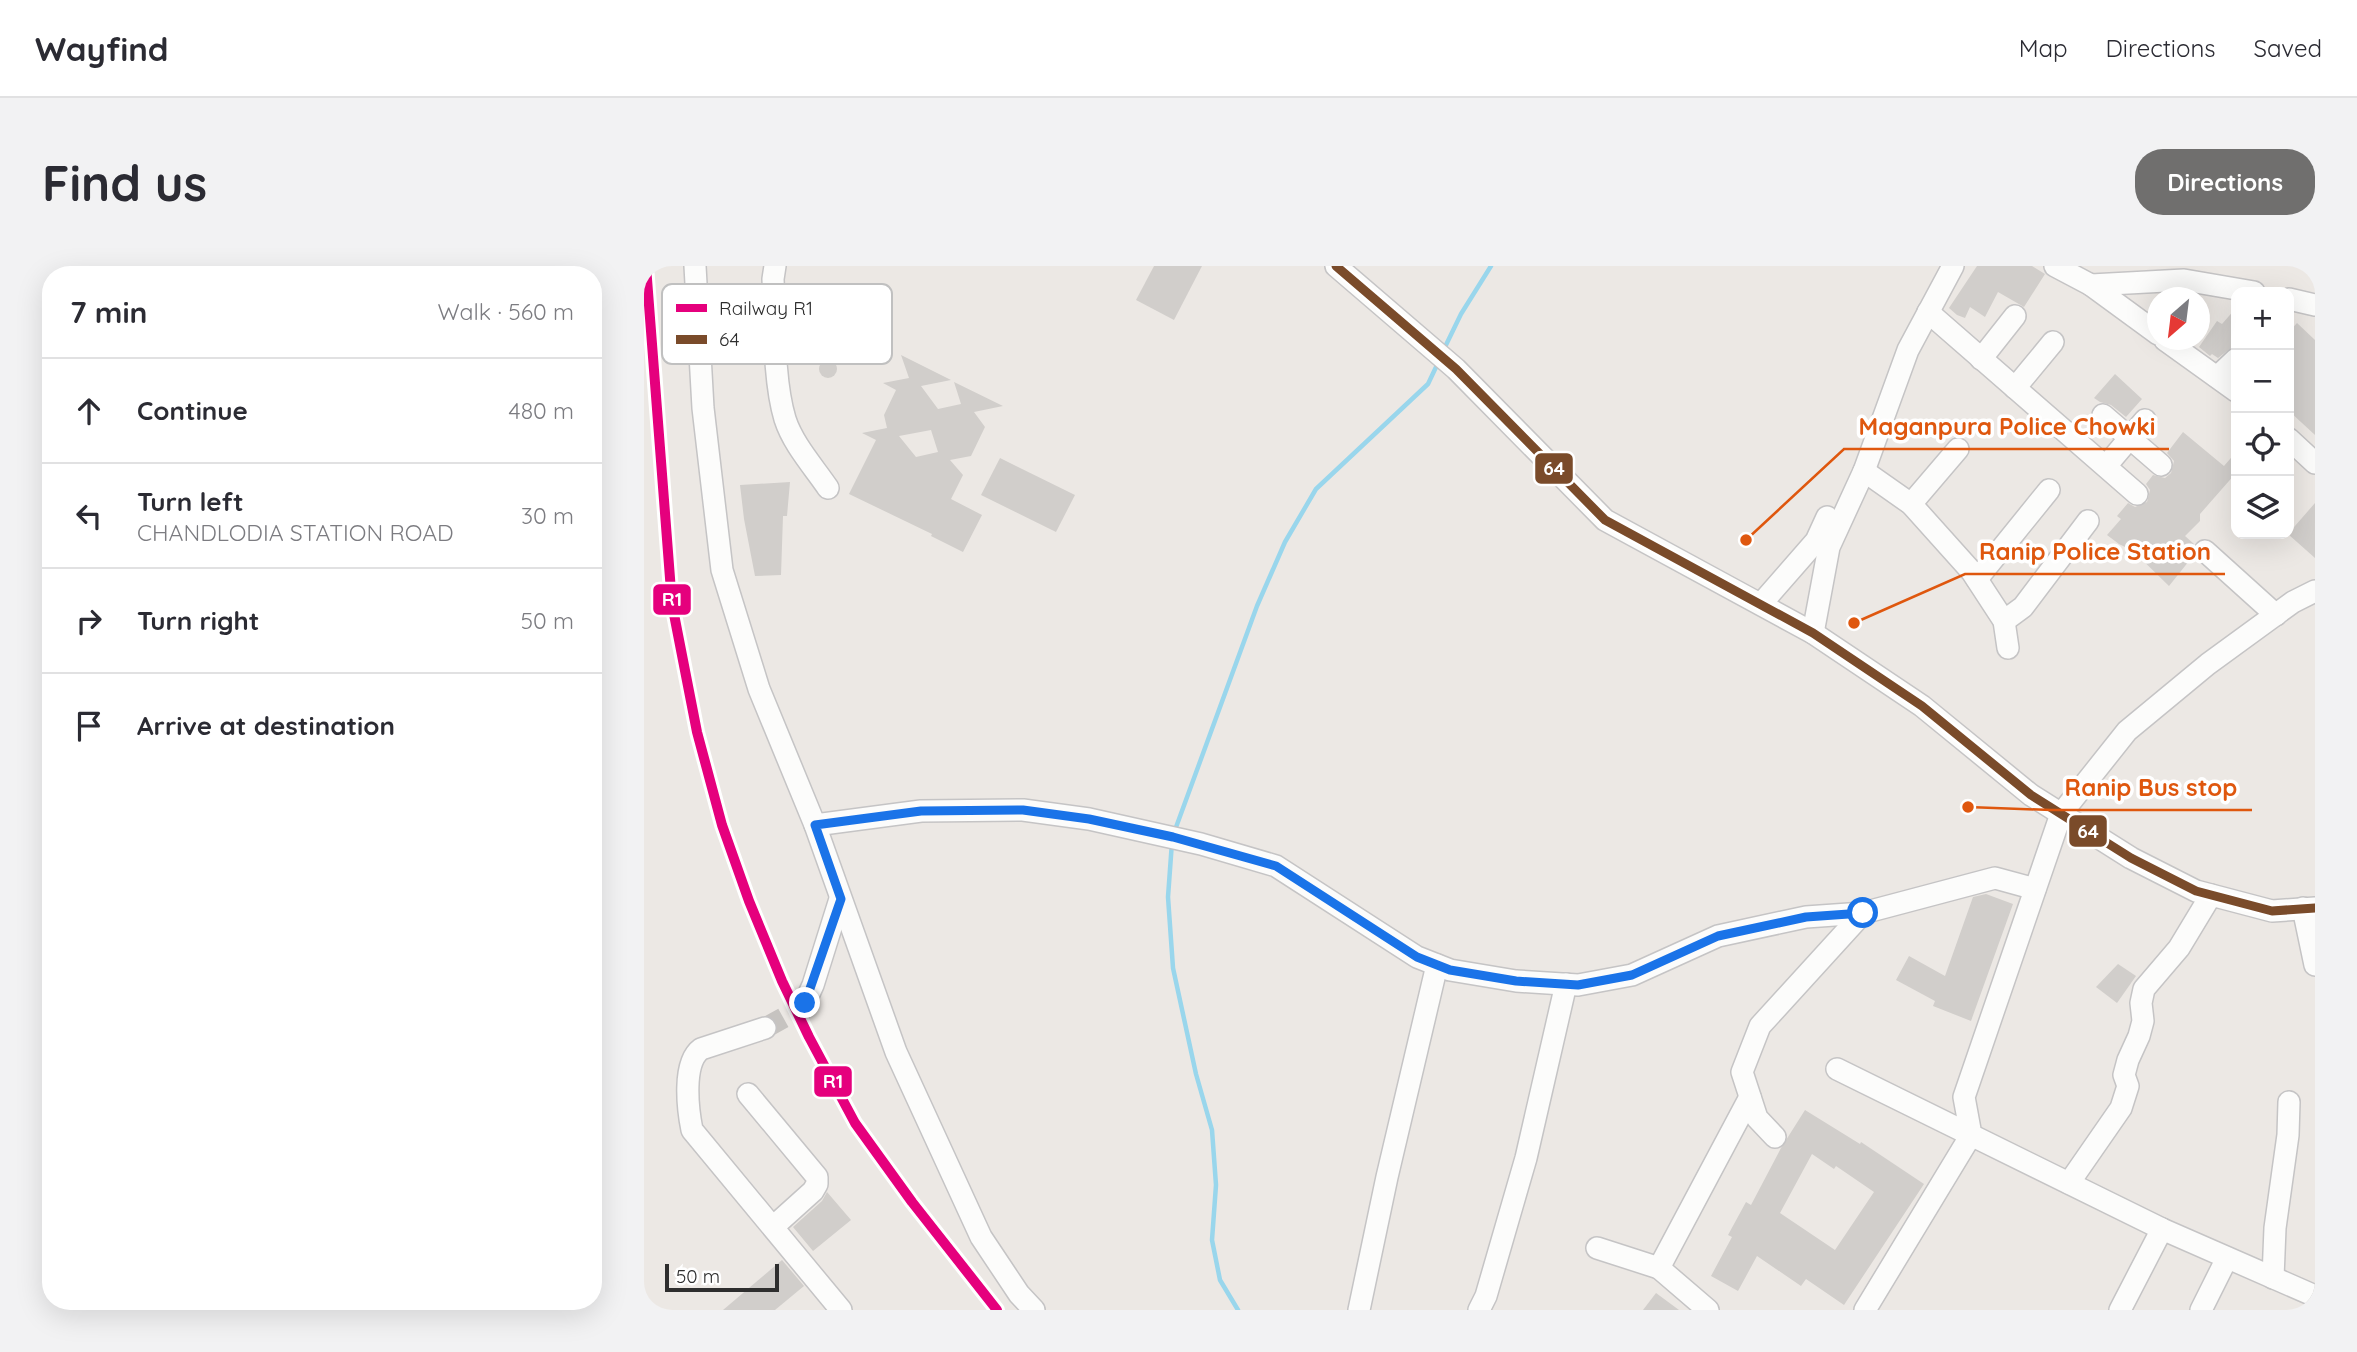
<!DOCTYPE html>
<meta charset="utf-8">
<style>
:root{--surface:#fff;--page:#f2f2f3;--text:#2b2b33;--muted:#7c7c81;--line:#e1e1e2;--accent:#706f6e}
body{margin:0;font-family:Quicksand,sans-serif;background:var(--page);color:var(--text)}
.controls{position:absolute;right:21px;top:21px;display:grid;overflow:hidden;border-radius:14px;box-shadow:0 7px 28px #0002}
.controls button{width:63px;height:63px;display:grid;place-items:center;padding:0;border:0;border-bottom:2px solid var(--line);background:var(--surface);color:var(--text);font:35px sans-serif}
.compass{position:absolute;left:1503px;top:21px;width:63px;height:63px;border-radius:50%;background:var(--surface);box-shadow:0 7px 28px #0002;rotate:208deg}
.scale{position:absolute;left:21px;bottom:18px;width:114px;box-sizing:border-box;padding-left:7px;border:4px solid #2e2e2e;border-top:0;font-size:19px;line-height:24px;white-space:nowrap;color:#2e2e2e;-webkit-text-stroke:5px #fff;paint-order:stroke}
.stop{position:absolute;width:21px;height:21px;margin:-16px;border:5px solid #1a73e8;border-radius:50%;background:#fff}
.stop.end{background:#1a73e8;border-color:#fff;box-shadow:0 2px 7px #0008}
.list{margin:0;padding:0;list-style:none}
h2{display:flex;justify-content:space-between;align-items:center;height:91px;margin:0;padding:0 28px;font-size:30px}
h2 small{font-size:23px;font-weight:400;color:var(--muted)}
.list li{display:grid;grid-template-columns:46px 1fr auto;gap:21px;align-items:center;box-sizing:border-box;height:105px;padding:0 28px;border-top:2px solid var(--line)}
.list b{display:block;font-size:26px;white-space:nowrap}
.list p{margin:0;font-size:23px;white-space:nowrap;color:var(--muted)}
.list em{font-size:23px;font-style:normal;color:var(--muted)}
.icon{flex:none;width:38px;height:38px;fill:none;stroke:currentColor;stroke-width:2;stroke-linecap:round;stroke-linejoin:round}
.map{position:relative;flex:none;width:1671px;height:1044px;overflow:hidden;border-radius:28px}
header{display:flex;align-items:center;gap:42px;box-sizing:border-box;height:98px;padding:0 35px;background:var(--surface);border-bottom:2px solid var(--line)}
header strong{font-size:33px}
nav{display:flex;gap:38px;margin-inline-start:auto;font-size:24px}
.intro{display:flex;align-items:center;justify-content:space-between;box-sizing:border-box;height:168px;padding:0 42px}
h1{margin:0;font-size:49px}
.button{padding:18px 32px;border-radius:28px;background:var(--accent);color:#fff;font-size:24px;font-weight:700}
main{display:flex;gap:42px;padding:0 42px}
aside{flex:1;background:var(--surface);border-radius:28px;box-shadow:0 7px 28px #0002}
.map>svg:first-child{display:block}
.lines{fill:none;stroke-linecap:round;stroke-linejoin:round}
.stream{stroke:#99d6ec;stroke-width:4.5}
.building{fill:#d1cecb;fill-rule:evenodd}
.minor-tunnel{stroke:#c6c3c0;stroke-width:21;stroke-dasharray:21 10;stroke-linecap:butt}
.minor-casing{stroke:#c5c4c5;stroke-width:24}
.minor{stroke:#fcfcfb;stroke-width:21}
.bus-1-casing{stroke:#fff;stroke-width:14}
.bus-1{stroke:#7a4b2a;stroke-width:9}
.rail-1-casing{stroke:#fff;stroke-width:16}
.rail-1{stroke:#e5007d;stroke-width:10}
.route{stroke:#1a73e8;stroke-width:9}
.key{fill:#fff;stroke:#c0c0c0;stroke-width:2}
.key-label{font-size:19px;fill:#2e2e2e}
.leader{fill:none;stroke:#df570e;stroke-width:2.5}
.callout-dot{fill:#df570e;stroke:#fff;stroke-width:2.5}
.callout-label{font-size:24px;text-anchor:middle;font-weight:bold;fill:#df570e;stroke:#fff;stroke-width:7;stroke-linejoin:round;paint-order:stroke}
.line-badge{stroke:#fff;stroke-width:2.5}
.badge-label{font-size:19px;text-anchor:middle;font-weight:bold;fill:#fff}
</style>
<header>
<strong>Wayfind</strong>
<nav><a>Map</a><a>Directions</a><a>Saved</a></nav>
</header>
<div class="intro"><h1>Find us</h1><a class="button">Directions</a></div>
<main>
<aside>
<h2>7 min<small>Walk · 560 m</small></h2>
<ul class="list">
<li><svg class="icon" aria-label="ahead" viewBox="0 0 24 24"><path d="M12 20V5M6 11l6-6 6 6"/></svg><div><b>Continue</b></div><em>480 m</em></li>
<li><svg class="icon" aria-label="left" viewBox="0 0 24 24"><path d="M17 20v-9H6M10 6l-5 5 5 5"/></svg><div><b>Turn left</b><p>CHANDLODIA STATION ROAD</p></div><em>30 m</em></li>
<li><svg class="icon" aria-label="right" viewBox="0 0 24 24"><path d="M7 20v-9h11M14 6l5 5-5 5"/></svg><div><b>Turn right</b></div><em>50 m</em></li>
<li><svg class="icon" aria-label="arrive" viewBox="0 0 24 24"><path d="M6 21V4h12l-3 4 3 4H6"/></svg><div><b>Arrive at destination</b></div></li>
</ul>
</aside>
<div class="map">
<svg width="1671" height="1044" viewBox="0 0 1671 1044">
<rect width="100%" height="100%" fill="#ece8e4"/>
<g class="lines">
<g class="stream">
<path d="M801,81L817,48L847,0"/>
<path d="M531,564L613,340L641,276L672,223L784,118L793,99"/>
<path d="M528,576L524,631L529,702L552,808L568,864L572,919L568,974L576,1014L594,1044"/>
</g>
</g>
<g class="building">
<path d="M510,0H558L530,54L492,34Z"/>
<path d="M1333,0H1388L1401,8L1380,41L1354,26L1341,51L1326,41L1321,52L1313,49L1305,42Z"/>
<path d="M1592,42V78L1574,92L1568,88L1566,90L1555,81L1573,55L1578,58Z"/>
<path d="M1653,57L1671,74V169L1645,145V66Z"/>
<path d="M257,89L307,114L277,120L294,143L317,138L310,116L359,140L330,146L341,161L327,190L306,194L319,209L307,233L338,249L319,286L287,270L288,268L205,228L232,174L218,167L243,162L240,149L252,124L239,117L265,112ZM287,164L294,186L272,191L255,170Z"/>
<circle cx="184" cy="103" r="9"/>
<path d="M1471,108L1498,133L1482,151L1467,139L1456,136L1450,132Z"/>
<path d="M1539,166L1580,200L1592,186V207L1556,248V255L1541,270L1550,278L1549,290L1525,320L1483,279L1481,281L1475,278L1463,269L1477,253L1473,250L1484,237L1491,241L1503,236L1506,224L1502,218L1509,209L1521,212L1527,207L1530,195L1523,187Z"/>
<path d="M356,192L431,229L412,266L337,229Z"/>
<path d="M146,216L143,250H139L137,309L111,310L100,253L96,219Z"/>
<path d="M1671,237V292L1644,268Z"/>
<path d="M1342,628L1369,638L1327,755L1289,740L1291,735L1252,714L1265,690L1301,710L1329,631Z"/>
<path d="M1474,698L1492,710L1473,737L1452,721Z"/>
<path d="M1161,844L1216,878L1217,876L1280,918L1200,1039L1162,1013L1157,1020L1113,990L1094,1025L1067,1010L1088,971L1084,969L1102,936L1107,939L1137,882ZM1168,888L1190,903L1192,900L1230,926L1191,984L1136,947Z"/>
<path d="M183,926L207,954L169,985L149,961L178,935Z"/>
<path d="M138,994L160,1020L131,1044H79Z"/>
<path d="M1012,1027L1035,1044H999Z"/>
</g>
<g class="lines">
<path class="minor-tunnel" d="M121,762L159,741"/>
<g class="minor-casing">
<g id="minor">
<path d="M51,0L59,142L78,304L115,423L171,559L252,786L337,971L375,1028L390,1044"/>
<path d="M131,0L129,13C131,55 129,113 141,153C149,178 169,200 184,222"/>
<path d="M692,0L812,103L961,254L1169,367L1278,440L1387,529L1487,592L1552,625L1628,645L1671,642"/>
<path d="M1411,0L1447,19L1540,14L1610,26"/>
<path d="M1447,19L1514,68"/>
<path d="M1645,33L1671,39"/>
<path d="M1284,46L1493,228"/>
<path d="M1521,74L1592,125"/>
<path d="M1337,93L1371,50"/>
<path d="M1573,111L1592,93"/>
<path d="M1371,122L1409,76"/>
<path d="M1459,149L1517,199"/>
<path d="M1645,173L1671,197"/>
<path d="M1462,200L1501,154"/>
<path d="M1220,205L1267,238L1328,306L1360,355L1364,382"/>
<path d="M1267,238L1314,183"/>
<path d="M1561,285L1632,349"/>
<path d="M1333,313L1405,224"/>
<path d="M1671,325L1649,336L1564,398L1483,465L1417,548L1320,831L1327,869L1518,963L1671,1030"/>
<path d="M1117,338L1172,275L1183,251"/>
<path d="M1360,355L1379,341L1444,255"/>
<path d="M1169,367L1185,281L1220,205L1264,84L1309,0"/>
<path d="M171,559L277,545L379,544L445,553L557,578L632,600L773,691L806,704L872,715L934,719L988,709L1074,670L1162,651L1219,647L1351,612L1391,623"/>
<path d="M1659,642L1671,699"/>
<path d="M159,741L169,719L196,633"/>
<path d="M121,762L57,783C38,797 44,844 48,864L197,1044"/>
<path d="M1193,803L1327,869L1221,1044"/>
<path d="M104,828L173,911V918L169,925L129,961"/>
<path d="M1131,871L1113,852L1098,806L1116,760L1219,647"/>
<path d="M1425,917L1477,842L1484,820L1480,809L1484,794L1495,770L1499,755L1497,737L1500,723L1535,682L1567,629"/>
<path d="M953,982L1015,1002"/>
<path d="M1629,1012L1631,962L1644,869L1645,836"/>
<path d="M715,1044L743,911L793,699"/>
<path d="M835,1044L842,1030L882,892L922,718"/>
<path d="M1064,1044L1015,1002L1106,831"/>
<path d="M1476,1044L1518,963"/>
<path d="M1557,1044L1583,992"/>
</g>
</g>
<use href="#minor" class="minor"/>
<g class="bus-1-casing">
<path id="bus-1" d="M692,0L812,103L961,254L1169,367L1278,440L1387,529L1487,592L1552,625L1628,645L1671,642"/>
</g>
<use href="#bus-1" class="bus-1"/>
<g class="rail-1-casing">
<path id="rail-1" d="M2,0L28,338L53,466L78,559L105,635L138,715L165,771L211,857L268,936L353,1044"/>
</g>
<use href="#rail-1" class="rail-1"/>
</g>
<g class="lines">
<path class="route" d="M161,737L197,633L171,559L277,545L379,544L445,553L529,571L632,600L773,691L806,704L872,715L934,719L988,709L1074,670L1162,651L1219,647"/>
</g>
<rect x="18" y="18" width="230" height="80" rx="10" class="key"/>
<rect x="32" y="38" width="31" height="8" fill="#e5007d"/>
<rect x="32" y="69" width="31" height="9" fill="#7a4b2a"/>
<g class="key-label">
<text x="75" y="49">Railway R1</text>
<text x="75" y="80">64</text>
</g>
<path class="leader" d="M1102 274L1200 183H1525M1210 357L1321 308H1581M1324 541L1407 544H1608"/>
<g class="callout-dot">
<circle cx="1102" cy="274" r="7"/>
<circle cx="1210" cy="357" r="7"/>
<circle cx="1324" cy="541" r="7"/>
</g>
<g class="callout-label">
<text x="1363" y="169">Maganpura Police Chowki</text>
<text x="1451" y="294">Ranip Police Station</text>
<text x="1507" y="530">Ranip Bus stop</text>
</g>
<g class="line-badge">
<rect x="890" y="186" width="40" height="33" rx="7" fill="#7a4b2a"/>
<rect x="8" y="317" width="40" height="33" rx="7" fill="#e5007d"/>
<rect x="1424" y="548" width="40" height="34" rx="7" fill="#7a4b2a"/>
<rect x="169" y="799" width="40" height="33" rx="7" fill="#e5007d"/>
</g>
<g class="badge-label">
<text x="910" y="209">64</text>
<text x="28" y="340">R1</text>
<text x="1444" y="572">64</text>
<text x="189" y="822">R1</text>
</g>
</svg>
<div class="controls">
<button>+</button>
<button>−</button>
<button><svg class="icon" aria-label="locate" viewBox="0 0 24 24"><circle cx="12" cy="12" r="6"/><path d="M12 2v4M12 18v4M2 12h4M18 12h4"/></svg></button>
<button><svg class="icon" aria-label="layers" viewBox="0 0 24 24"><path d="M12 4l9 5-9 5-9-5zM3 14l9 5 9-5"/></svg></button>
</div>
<svg class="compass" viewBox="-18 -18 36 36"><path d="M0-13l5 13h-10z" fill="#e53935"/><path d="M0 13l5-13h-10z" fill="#7c7c81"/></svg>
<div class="scale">50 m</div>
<div class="stop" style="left:1219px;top:647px"></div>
<div class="stop end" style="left:161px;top:737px"></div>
</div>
</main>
